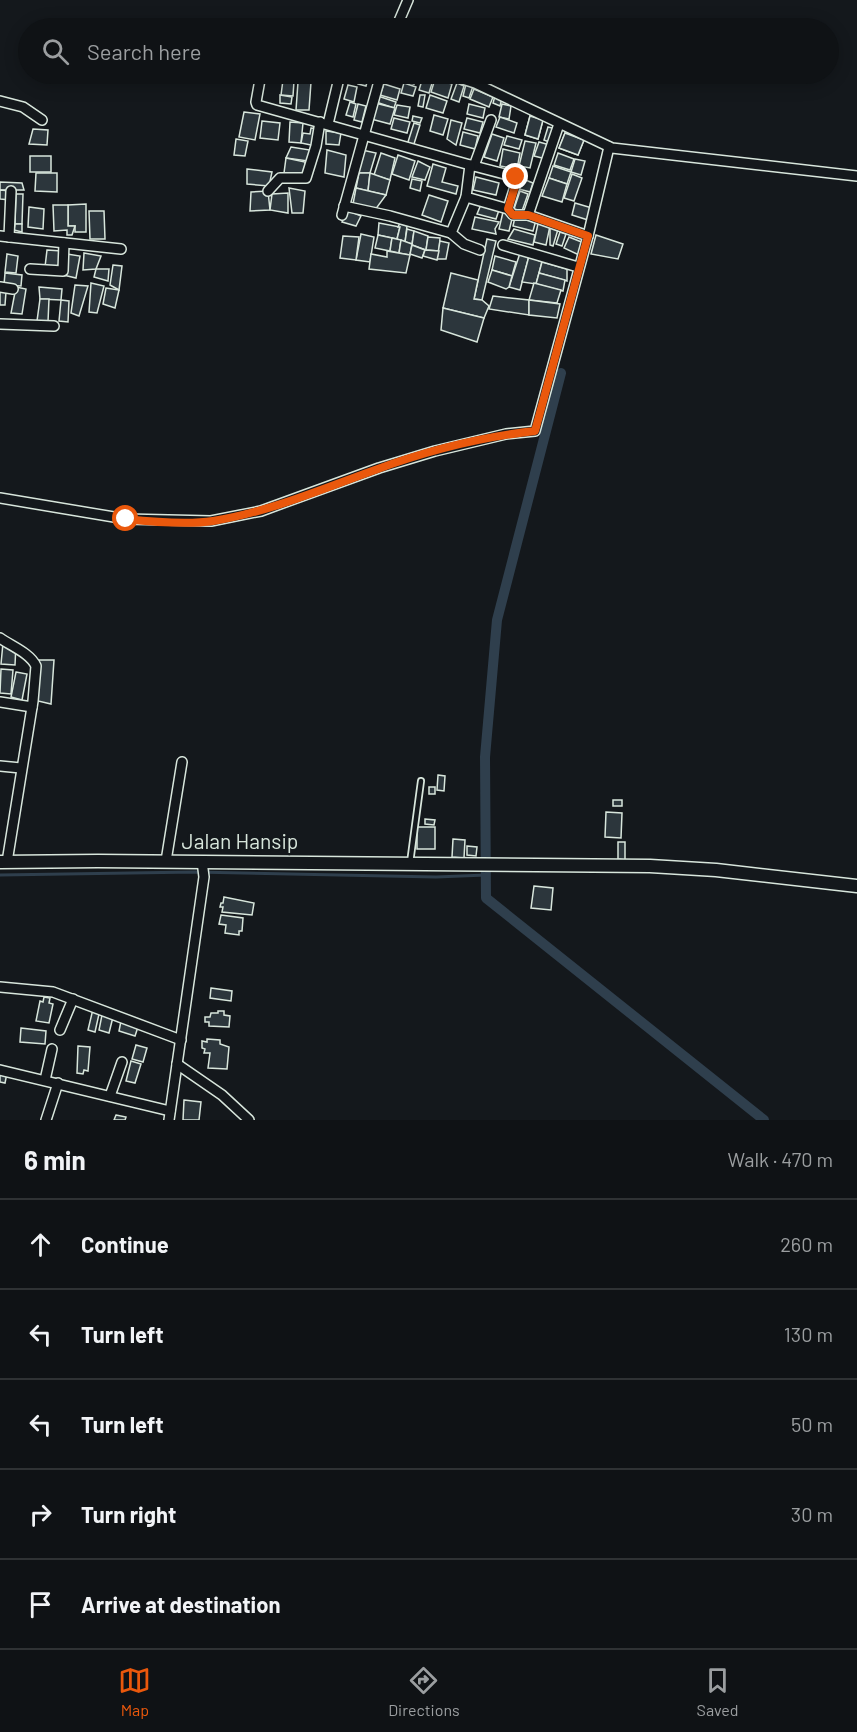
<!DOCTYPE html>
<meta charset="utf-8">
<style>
:root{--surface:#0f1215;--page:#1d2022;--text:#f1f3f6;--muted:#9b9ea0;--line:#2f3234;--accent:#ea580c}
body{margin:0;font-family:Barlow,sans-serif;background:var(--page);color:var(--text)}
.stop{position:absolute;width:18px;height:18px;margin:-14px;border:4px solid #ea580c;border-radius:50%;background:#fff}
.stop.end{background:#ea580c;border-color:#fff;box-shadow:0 2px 6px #0008}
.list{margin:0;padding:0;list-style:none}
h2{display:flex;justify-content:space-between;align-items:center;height:78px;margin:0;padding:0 24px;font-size:26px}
h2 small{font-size:20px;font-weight:400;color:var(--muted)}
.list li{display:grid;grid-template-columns:39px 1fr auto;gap:18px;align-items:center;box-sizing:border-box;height:90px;padding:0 24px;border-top:2px solid var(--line)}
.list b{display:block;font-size:22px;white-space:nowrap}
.list em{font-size:20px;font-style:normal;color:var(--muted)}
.icon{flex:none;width:33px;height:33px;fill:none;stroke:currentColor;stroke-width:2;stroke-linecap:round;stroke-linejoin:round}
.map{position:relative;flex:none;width:857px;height:1120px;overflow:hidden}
.search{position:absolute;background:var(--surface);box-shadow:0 3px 15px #0003;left:18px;right:18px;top:18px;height:66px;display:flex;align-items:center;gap:15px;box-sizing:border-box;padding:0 21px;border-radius:33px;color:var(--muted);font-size:22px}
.sheet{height:528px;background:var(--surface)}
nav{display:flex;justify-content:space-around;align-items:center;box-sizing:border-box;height:84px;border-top:2px solid var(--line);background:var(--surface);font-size:16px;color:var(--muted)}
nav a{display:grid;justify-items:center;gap:3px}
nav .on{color:var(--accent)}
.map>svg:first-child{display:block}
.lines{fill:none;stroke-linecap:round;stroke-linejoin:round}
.stream{stroke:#2f3f4d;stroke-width:3}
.canal{stroke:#2f3f4d;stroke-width:10}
.building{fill:#2c363c;stroke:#d8e6dc;stroke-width:1.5}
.service-casing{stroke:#d8e6dc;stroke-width:8}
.minor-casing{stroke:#d8e6dc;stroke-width:12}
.tertiary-casing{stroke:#d8e6dc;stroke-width:15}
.service{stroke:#14181c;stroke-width:4.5}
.minor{stroke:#14181c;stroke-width:9}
.tertiary{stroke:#14181c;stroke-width:12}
.route{stroke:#ea580c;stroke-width:8}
.labels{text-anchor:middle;stroke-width:4.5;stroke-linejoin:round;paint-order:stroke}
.street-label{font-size:21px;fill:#d8e6dc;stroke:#14181c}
</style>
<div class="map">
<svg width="857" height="1120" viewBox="0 0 857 1120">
<rect width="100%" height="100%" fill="#14181c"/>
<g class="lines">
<path class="stream" d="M0,875L195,872L436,877L486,875"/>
<path class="canal" d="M561,373L497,620L485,757L486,898L764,1120"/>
</g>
<g class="building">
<path d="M266,74H275L274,79L265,77Z"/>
<path d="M285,74H295L294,80L284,79Z"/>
<path d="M342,74H357L355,81L341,79Z"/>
<path d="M361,74H369L366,86L358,84Z"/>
<path d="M408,74H417L414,84L406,82Z"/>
<path d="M423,77L433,80L429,93L419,90Z"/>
<path d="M435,79L452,84L448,98L431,92Z"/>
<path d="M283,80L294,81L293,96L281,95Z"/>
<path d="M298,82H311L309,110H296Z"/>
<path d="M404,83L416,87L413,96L401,93Z"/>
<path d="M457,83L464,86L459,102L451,99Z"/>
<path d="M384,84L400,89L397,100L380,95Z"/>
<path d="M466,84L473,86L469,98L463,96Z"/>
<path d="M348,85L357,87L354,102L344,99Z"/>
<path d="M474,89L493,97L489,107L470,99Z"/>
<path d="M280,95L292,97L291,104L280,103Z"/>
<path d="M420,95H425L423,107L418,106Z"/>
<path d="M430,95L447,101L443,113L426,108Z"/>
<path d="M378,96L396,102L394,108L376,102Z"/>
<path d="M495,96L502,98L500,106L493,103Z"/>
<path d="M350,102L356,104L353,117L346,115Z"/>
<path d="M375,103L395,108L390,124L371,119Z"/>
<path d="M358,104L366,106L362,122L354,120Z"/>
<path d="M469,104L485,108L483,118L467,114Z"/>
<path d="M502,104L511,106L509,119L499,117Z"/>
<path d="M397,105L410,107L408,118L394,115Z"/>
<path d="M244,112L260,114L255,140L239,137Z"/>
<path d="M434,115L448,119L443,135L430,131Z"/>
<path d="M413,116L422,118L420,123L412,121Z"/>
<path d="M530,116L543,120L538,139L525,135Z"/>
<path d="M530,116L543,120L538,139L525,135Z"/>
<path d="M500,117L517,123L514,133L496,127Z"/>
<path d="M394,118L410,122L407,133L391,129Z"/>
<path d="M467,118L483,122L480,133L464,129Z"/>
<path d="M451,120L462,123L456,145L447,139Z"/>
<path d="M262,121L280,123L278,140L260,138Z"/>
<path d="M290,122L303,123L301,143L289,142Z"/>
<path d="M414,123L420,125L413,147L407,145Z"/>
<path d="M548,127L556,129L552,143L544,140Z"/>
<path d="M311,128L319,129L316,146L301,143L303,133L310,134Z"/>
<path d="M33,129L48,130L47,145L29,144Z"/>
<path d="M326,131L341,133L339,145L326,144Z"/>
<path d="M463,132L478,136L475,149L460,145Z"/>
<path d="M565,133L584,140L578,155L559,148Z"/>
<path d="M565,133L584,140L578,155L559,148Z"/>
<path d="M492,134L504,138L497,161L484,157Z"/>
<path d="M507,136L522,140L519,149L504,145Z"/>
<path d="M236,139L248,141L245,156L234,155Z"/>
<path d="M525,141L536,143L530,168L519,166Z"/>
<path d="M539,142L550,145L546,159L534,156Z"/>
<path d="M291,147L310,150L308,161L286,158Z"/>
<path d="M503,149L520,153L517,169L500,166Z"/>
<path d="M327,150L346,155L344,177L325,173Z"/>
<path d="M362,150L376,153L370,173H356Z"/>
<path d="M381,153L395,158L390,180L374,175Z"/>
<path d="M558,153L574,159L570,170L554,165Z"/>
<path d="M398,155L415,161L409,180L392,174Z"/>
<rect x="30" y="156" width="21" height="16"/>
<path d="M286,158L305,162L306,176L284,173Z"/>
<path d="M575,159L585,161L581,175L571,172Z"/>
<path d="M418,161L430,167L425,180L412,177Z"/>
<path d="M433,164L446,168L442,182L458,186L456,194L427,186Z"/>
<path d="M553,166L571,172L567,184L549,178Z"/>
<path d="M247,169L272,172L269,186L247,184Z"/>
<path d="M36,173H57V192L35,191Z"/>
<path d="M359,173H370L368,191L356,188Z"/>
<path d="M370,173L390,180L386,195L368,191Z"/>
<path d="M572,174L582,178L574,201L564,198Z"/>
<path d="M476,177L499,183L496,195L473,190Z"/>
<path d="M549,178L567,184L562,202L542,196Z"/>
<path d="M412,179L422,181L420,191L410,188Z"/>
<path d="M523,179L533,183L530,192L519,189Z"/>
<path d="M0,182L22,183L24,190H0Z"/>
<path d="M289,188L305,191L303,213H292Z"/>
<path d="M356,188L386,195L375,210L353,204Z"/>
<path d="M0,190L11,191L10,200L0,199Z"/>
<path d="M268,191L270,210L250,211L251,192Z"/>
<path d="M520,191L528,194L522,211L514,209Z"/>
<path d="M288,193V213L270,210L272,194Z"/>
<path d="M16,194H23L22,224H15Z"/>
<path d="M429,195L448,201L441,222L422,215Z"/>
<path d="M482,202L500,207L496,219L477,214Z"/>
<path d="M575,203L592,208L588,220L572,215Z"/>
<path d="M86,204V232H75V226H68V205Z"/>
<path d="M53,205H68V226H75L72,235H67V230L54,231Z"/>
<path d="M29,207L44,209L43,229L28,227Z"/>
<path d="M347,210L361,216L356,226L342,222Z"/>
<path d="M89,211H104L105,239H90Z"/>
<path d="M503,212L513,215L509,231L499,229Z"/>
<path d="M475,217L499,222L495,229L496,234L472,229Z"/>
<path d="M515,217L536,220L533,231L513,226Z"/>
<path d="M539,219L550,226L546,245L534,242Z"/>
<path d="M379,223L400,227L397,239L378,235Z"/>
<path d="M400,223L407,226L405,242L397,239L400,227H398Z"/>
<path d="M15,224H22V232L14,230Z"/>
<path d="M550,226H559L553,246L550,245Z"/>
<path d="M407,229L414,231L412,244L405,242Z"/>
<path d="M514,229L535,235L533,245L508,239Z"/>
<path d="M414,231L428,236L426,250L412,245Z"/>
<path d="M560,232L566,234L562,246L556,244Z"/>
<path d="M361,234L374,237L370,262L356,260Z"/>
<path d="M378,235L392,238L390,251L375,248Z"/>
<path d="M596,235L623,244L618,259L591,254Z"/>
<path d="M343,236L359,237L356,260L340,258Z"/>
<path d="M428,237L440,238L439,251L426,250Z"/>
<path d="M569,237L584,243L579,255L564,248Z"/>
<path d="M392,238L401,240L399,253L390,251Z"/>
<path d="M487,239L496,241L482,300L474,299Z"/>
<path d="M401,240L412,244L410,255L399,253Z"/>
<path d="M440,241L449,243L446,259H437Z"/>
<path d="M412,245L425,250L422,258L410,254Z"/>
<path d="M47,250L62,251L61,272L45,267Z"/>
<path d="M425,250L439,251L437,260L423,256Z"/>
<path d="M387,251L410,255L406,273L369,269L371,254L387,257Z"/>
<path d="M84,253L101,256L96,269L83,270Z"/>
<path d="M520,253L529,256L520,290L509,287Z"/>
<path d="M7,254L18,256L16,273L5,272Z"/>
<path d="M67,254L80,256L76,278L63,275Z"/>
<path d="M495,256L516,262L512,276L492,270Z"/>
<path d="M529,256L542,262L536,284L522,282Z"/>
<path d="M542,262L567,269V281L539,273Z"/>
<path d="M113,265L122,266L119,290L110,285Z"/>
<path d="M96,269H109L108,281L94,277Z"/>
<path d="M492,270L512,276L509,287L506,289L488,282Z"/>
<path d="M5,273L22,275L21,286L4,285Z"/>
<path d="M451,273L478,280L474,299L482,300L489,306L484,318L443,308Z"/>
<path d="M539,273L565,280L563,291L536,284Z"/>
<path d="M91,283L104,286L97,313L89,312Z"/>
<path d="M534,283L561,290L557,303L529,300Z"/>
<path d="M75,285L88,286L79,316L71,313Z"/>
<path d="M16,287L26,289L22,314L11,313Z"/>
<path d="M39,287L62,289L61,300L40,299Z"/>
<path d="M106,288L119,290L115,308L103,304Z"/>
<path d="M0,291L6,292L5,305H0Z"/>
<path d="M493,296L529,300V315L489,309Z"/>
<path d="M40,299H49L48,322L37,321Z"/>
<path d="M61,300L69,301L68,322L59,321Z"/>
<path d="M529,300L560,304L557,318L529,315Z"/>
<path d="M443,308L484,318L477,342L441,330Z"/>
<path d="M3,643L16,644L15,665L1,664Z"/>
<path d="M39,660H54L51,704L38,701Z"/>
<path d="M1,669L13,670L11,694L0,693Z"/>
<path d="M16,672L27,674L22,700L11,697Z"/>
<path d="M438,775L445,776L444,791L437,790Z"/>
<rect x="429" y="787" width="6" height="7"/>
<rect x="613" y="800" width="9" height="6"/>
<path d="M606,812L622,813L621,838L605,837Z"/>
<path d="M425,819L435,820L434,825L425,824Z"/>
<rect x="417" y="827" width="18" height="22"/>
<path d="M453,839L465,840L464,858L452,857Z"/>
<path d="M618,842H625V860L618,859Z"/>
<path d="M467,846L477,847L476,856L467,855Z"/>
<path d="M534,886L553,888L551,910L531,908Z"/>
<path d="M224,897L254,903L252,915L222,912L223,907H220L221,903H223Z"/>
<path d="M221,915L243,918L242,931H239V935L225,933L226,925L219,924Z"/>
<path d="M211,988L232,991L231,1001L210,998Z"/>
<path d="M44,997L50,998L49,1003L53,1004L49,1023L36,1021L40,1001L43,1002Z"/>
<path d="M93,1009L99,1014L95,1032L88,1030Z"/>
<path d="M218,1011H224V1015L230,1016L229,1027L209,1026V1022H205V1017H210L211,1013H218Z"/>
<path d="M102,1015L113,1017L109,1033L99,1030Z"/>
<path d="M121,1021L138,1027L135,1036L119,1031Z"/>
<path d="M21,1028L46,1031L45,1044L20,1042Z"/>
<path d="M207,1039L220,1040V1044L229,1047L227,1069L208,1068L210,1053H204L205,1049L202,1048V1041L207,1042Z"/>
<path d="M136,1045L147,1048L143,1062L132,1059Z"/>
<path d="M78,1046L90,1047L88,1071L84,1070L83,1074L77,1073Z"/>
<path d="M131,1061L141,1064L135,1083L126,1081Z"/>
<path d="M0,1071L7,1073L5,1083L0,1082Z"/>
<path d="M184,1100L201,1102L199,1120H183Z"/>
<path d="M116,1115L126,1117L125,1120H114Z"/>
</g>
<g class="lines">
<g class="service-casing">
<path id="service" d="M410,863L421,781"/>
</g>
<g class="minor-casing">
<g id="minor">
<path d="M286,28H297"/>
<path d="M396,28L408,0"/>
<path d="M447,74L475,83L612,148L857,176"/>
<path d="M0,101L23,107L42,120"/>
<path d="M328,124L340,74"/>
<path d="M470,165L516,177L517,180L508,209"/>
<path d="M474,166L491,120"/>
<path d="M268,191L280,178H306L316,146L320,122"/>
<path d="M466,197L451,233L464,244L480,250"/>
<path d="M344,206L390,216L451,233"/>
<path d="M342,215L381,74"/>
<path d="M528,215L559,124"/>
<path d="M0,236L121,249"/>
<path d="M588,236L609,147"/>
<path d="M9,237L11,191"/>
<path d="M503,245L578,267"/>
<path d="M30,269L63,271L64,243"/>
<path d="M0,287L13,289"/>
<path d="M0,324L54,326"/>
<path d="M0,498L126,519L211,521L261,511L379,468L435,451L506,434L535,431L588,236L528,215H513L508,209L466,197L470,165L257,105L256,102L261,74"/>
<path d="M0,638C11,646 30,653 36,666L33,701L7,862"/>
<path d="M0,702L32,707"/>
<path d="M0,766L21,768"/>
<path d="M166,861L182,762"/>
<path d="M0,987L53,992L181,1040"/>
<path d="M60,1030L73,999"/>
<path d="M177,1064L222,1095L249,1120"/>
<path d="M0,1070L170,1111"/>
<path d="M45,1080L52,1049"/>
<path d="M110,1096L122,1062"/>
<path d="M46,1120L58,1083"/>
<path d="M169,1120L204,877L202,861"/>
</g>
</g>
<g class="tertiary-casing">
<path id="tertiary" d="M0,862L98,861L650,866L716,870L857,886"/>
</g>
<use href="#service" class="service"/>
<use href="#minor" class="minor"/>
<use href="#tertiary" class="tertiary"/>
</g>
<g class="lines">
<path class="route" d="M126,519C153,522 187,525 213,521C269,512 322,489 375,470C426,451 481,437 535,431L588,236L528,215H513L508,209L517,180L516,177"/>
</g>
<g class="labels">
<g class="street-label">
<text x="240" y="849">Jalan Hansip</text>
</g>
</g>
</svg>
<div class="stop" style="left:126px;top:519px"></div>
<div class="stop end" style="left:516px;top:177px"></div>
<div class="search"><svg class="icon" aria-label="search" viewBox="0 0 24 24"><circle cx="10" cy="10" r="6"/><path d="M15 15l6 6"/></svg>Search here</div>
</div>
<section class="sheet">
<h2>6 min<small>Walk · 470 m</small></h2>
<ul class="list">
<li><svg class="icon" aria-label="ahead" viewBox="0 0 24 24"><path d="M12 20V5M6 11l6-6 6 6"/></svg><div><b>Continue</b></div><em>260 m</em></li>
<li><svg class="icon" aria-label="left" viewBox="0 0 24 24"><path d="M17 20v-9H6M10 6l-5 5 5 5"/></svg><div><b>Turn left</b></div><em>130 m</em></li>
<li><svg class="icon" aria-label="left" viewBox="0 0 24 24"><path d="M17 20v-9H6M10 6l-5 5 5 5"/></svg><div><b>Turn left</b></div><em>50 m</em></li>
<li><svg class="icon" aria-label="right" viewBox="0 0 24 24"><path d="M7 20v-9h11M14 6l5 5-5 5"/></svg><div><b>Turn right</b></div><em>30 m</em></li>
<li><svg class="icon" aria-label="arrive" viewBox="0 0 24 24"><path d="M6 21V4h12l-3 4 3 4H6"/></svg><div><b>Arrive at destination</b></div></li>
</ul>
</section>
<nav>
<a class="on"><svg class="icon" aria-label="map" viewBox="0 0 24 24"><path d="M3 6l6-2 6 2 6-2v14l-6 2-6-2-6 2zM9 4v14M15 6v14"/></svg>Map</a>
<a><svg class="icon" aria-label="directions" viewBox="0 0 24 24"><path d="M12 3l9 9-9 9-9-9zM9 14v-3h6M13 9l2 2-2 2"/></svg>Directions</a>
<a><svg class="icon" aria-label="saved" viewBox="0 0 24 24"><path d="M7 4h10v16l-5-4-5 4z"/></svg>Saved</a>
</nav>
